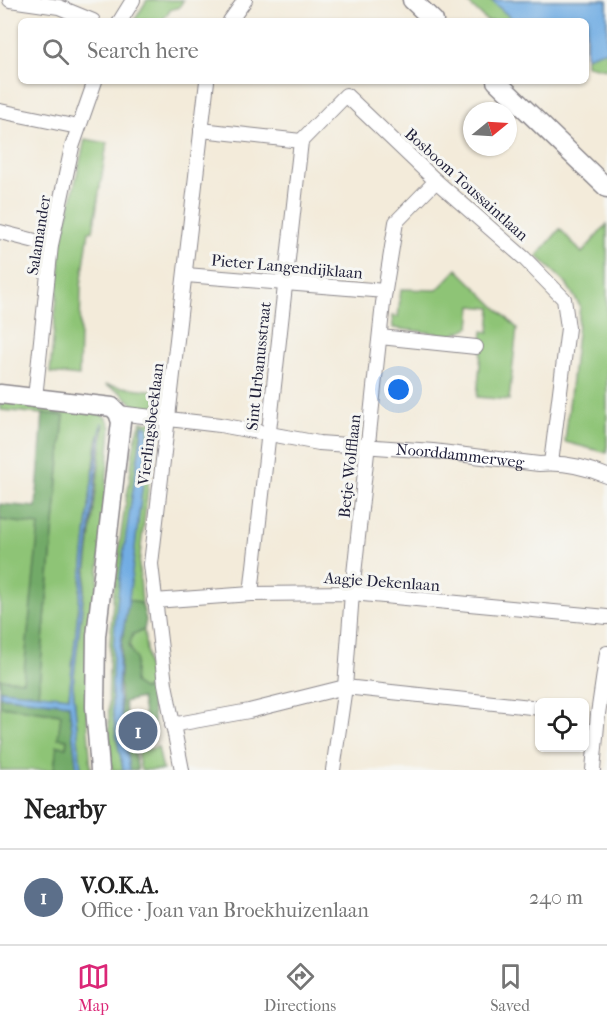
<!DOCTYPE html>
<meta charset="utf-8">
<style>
:root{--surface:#fff;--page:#f2f2f2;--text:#222;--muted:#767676;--line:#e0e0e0;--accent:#db2777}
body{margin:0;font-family:"IM FELL French Canon",serif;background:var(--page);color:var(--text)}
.controls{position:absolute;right:18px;bottom:18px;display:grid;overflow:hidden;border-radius:9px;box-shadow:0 2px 4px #0004}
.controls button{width:54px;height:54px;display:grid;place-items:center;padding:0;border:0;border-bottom:2px solid var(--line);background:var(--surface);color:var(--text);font:30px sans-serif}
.compass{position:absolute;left:463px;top:102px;width:54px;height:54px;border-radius:50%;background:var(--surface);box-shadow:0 2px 4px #0004;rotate:72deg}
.you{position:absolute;left:399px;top:390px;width:21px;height:21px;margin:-15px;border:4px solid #fff;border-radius:50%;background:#1a73e8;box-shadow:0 0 0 9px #1a73e833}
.badge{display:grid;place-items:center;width:39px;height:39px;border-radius:50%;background:var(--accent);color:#fff;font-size:20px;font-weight:700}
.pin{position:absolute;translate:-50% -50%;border:3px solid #fff;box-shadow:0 2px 6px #0006}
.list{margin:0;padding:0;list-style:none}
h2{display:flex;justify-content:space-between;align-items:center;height:78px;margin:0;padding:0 24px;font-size:26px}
h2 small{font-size:20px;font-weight:400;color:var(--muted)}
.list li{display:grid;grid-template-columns:39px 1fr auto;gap:18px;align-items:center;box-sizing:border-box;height:96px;padding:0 24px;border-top:2px solid var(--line)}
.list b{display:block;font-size:22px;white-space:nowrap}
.list p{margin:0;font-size:20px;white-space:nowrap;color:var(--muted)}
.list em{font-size:20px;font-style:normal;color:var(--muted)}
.icon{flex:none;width:33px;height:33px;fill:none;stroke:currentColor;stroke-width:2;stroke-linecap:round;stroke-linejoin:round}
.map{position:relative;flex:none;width:607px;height:770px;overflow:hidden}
.search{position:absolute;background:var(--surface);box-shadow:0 2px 4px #0004;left:18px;right:18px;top:18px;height:66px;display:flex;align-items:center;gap:15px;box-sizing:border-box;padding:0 21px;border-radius:9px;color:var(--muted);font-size:22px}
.sheet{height:174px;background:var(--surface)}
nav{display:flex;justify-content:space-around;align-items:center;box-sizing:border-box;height:84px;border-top:2px solid var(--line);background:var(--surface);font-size:16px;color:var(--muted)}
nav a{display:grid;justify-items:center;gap:3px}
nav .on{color:var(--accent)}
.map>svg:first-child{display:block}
.green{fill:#8ec476;stroke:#587358;stroke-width:1.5}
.forest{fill:#72aa67;stroke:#4a6651;stroke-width:1.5}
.water{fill:#72ade3;stroke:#4a688f;stroke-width:1.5}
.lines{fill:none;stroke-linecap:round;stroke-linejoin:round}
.minor-casing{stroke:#8a868a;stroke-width:16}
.tertiary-casing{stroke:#8a868a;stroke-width:21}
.minor{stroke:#fff;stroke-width:14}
.tertiary{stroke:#fff;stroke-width:18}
.labels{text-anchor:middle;stroke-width:6;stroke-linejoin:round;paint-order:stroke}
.street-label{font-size:16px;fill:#22223b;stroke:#f6f6f2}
</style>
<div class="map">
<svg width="607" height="770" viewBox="0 0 607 770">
<rect width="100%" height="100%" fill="#f6f6f2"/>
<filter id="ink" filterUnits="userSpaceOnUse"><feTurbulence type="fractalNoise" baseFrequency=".0167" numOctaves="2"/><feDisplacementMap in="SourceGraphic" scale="12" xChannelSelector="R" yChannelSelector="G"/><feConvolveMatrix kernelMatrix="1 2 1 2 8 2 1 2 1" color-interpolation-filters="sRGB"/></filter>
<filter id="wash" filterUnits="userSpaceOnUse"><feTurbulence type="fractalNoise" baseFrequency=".008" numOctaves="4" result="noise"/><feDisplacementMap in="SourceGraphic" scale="24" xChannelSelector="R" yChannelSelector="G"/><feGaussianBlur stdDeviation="1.35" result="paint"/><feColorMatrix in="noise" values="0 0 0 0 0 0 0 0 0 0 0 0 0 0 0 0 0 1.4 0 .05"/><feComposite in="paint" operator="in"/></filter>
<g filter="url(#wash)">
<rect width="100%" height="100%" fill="#f3ebda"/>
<g class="green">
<path d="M147,0H183L180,7L170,10L162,21H134Z"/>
<path d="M465,0H607V69L586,65V21H487Z"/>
<path d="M85,139L107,143L93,231H89L81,286L79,376L50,373L62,241Z"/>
<path d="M607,224V453L565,442L580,306L566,283L537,256L560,229L582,253Z"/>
<path d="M457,269L517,328L509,400L477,397L483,331L489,332L491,308L472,306L470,327L452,335L393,328L392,316L398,317L401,289L437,290Z"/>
<path d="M105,385L157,391L155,411L138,409L120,392Z"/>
<path d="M0,397L100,413L107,419L111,428L87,714L91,770H81L73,685L104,424L97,441L91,489L69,697L38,695L64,416L0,410Z"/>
<path d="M141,422H154L155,428L139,564L142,604L128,599L147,447L148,426L142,425L123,566L112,699L123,770H112C103,674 112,579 129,484C132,464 133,440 141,422Z"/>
<path d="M0,517L43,523L20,708L61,714L67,739L66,747L57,746L54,770H0Z"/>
<path d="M144,630L150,689C143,690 136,688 133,680L136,662L129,643L133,634Z"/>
<path d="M158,747L163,770H141L137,752Z"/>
</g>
<g class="forest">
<path d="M43,413L64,416L38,695L0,690V679L23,681L39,525L0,520V504L36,507Z"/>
<path d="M128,599L142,604L146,620L144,630L133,634L129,646L136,659L134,683L143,689H150L155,731L148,733L141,698L124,702L138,770H130C117,704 117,666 128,599Z"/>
<path d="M0,696L69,704L77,770H54L57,746L66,747L67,739L58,738L61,714L0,706Z"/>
</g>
<g class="water">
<path d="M491,0H607V50L586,57V21H514Z"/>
<path d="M102,422L73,685L81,770H77L69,704L0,696V690L69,697L91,489Z"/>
<path d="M143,425L148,426L147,447L129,598L120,648L118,694L130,770H123C119,747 112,721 112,698C111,608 130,513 143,425Z"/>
</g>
</g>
<g filter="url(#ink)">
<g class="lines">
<g class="minor-casing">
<g id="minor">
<path d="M10,0L59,7L93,21"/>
<path d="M120,21L133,0"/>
<path d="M230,21L245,0"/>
<path d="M0,111L78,127"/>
<path d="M201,130L301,141L346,95L436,181L524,258L564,299L568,328L551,463"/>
<path d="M0,232L51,245"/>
<path d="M186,275L385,291"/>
<path d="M380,337L476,347"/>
<path d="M35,398L51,245L72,147L95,81"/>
<path id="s1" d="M118,413L220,425L319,443L433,451L539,464C562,462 586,467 607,476"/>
<path d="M251,594L301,141"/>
<path d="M154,601L251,594L352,593L607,617"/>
<path d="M172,725L249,711L345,687L540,708"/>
<path d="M182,770L165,684L151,564L207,81"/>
<path d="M333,770L345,687L352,593L383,303L396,222L436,181"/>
<path d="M593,770L598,714L607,653"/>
</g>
</g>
<g class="tertiary-casing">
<g id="tertiary">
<path d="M412,0L434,21"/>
<path d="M496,81L607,188"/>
<path d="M0,394L112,407L118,413L121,422L96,636L95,707L100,770"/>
</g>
</g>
<use href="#minor" class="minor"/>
<use href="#tertiary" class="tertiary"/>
</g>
</g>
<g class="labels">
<g class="street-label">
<text transform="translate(467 184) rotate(42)" y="6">Bosboom Toussaintlaan</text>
<text transform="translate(38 235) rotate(-81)" y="6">Salamander</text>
<text transform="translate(287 266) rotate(5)" y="6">Pieter Langendijklaan</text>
<text transform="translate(258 366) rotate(-84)" y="6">Sint Urbanusstraat</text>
<text transform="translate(150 424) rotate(-83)" y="6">Vierlingsbeeklaan</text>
<text dy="6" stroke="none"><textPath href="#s1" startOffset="345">Noorddammerweg</textPath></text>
<text transform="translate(349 466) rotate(-84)" y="6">Betje Wolfflaan</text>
<text transform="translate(382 581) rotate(4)" y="6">Aagje Dekenlaan</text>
</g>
</g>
</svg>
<div class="controls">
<button><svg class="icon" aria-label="locate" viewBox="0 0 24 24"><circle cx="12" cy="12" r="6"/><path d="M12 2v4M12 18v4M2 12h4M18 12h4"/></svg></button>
</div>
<svg class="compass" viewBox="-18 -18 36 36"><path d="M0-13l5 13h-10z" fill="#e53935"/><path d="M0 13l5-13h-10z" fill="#767676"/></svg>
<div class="you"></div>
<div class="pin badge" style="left:138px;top:731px;background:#5c6f8a">1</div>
<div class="search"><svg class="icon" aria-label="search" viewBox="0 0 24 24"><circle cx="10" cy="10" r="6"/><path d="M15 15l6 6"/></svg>Search here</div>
</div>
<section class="sheet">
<h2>Nearby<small></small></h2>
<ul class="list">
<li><span class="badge" style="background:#5c6f8a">1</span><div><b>V.O.K.A.</b><p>Office · Joan van Broekhuizenlaan</p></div><em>240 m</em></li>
</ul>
</section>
<nav>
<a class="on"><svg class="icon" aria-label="map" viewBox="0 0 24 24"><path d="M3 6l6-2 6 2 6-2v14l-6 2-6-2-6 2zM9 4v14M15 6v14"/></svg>Map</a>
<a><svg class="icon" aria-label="directions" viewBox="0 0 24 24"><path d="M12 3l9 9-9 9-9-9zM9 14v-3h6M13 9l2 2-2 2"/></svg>Directions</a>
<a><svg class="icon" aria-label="saved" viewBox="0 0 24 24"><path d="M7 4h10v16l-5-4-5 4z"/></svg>Saved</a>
</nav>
